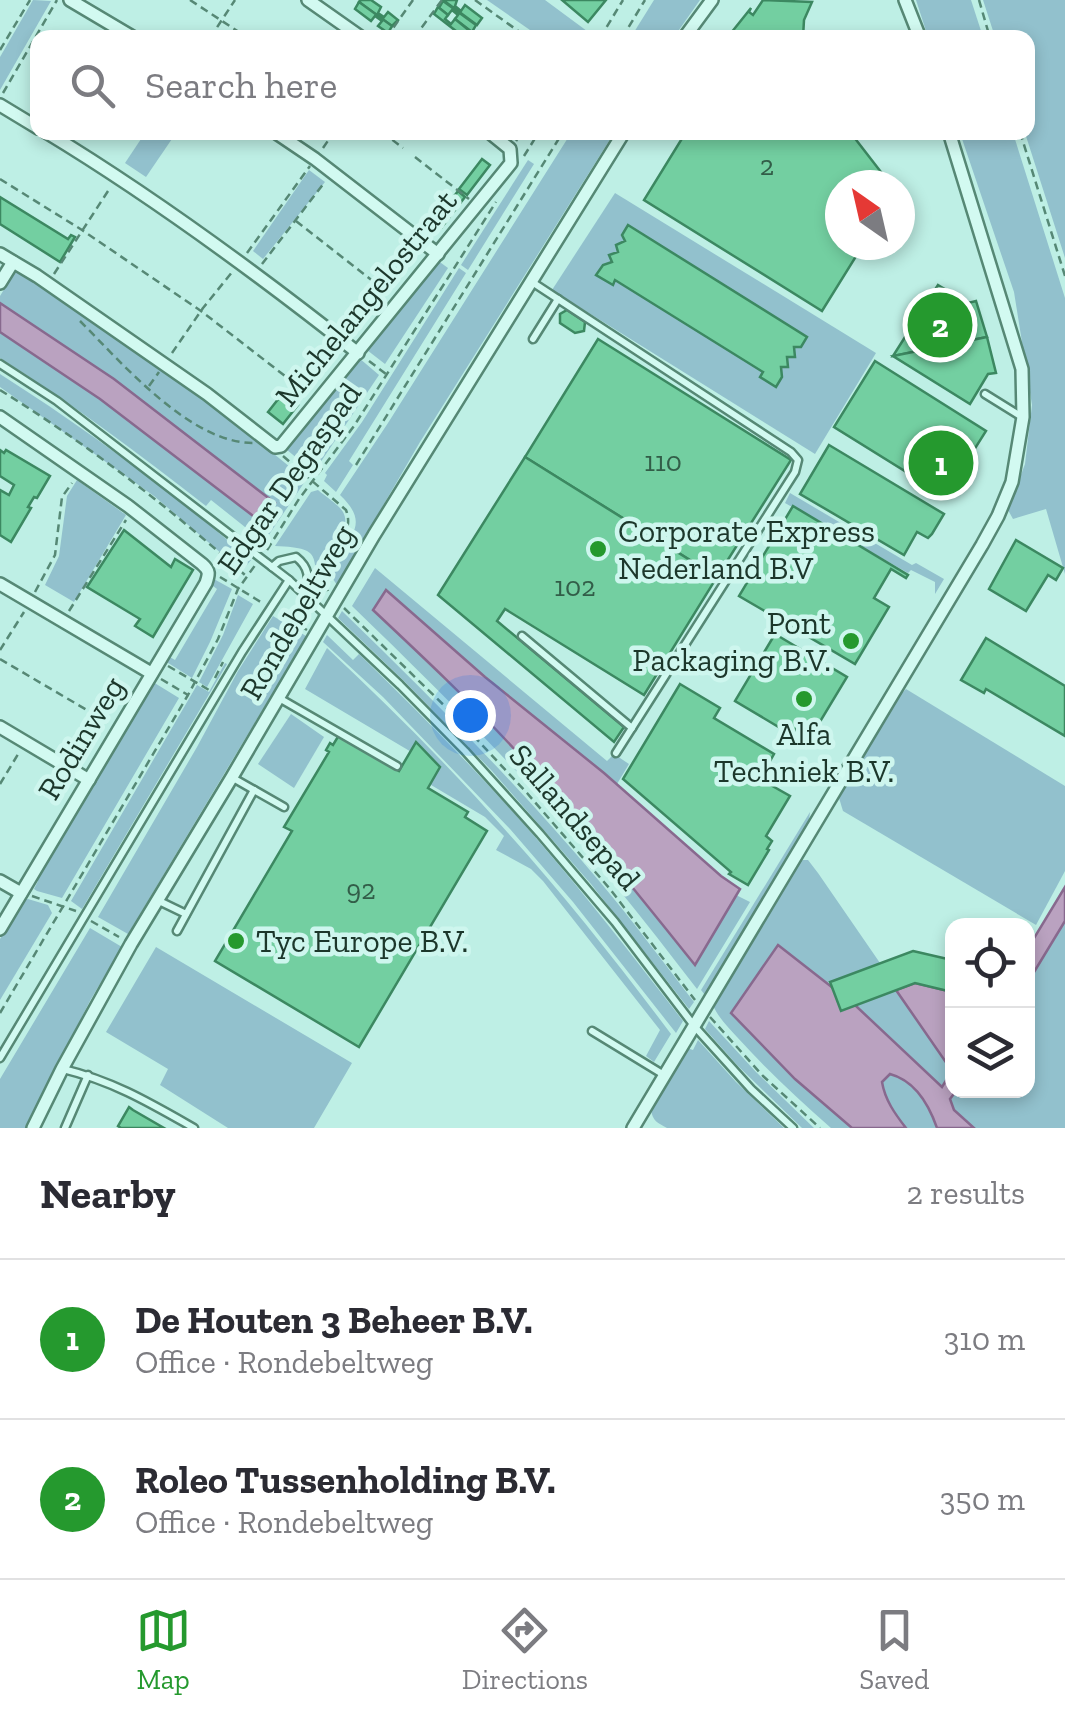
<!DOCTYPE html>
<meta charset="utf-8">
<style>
:root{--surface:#fff;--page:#f7f7f7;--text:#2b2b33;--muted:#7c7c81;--line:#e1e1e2;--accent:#25992e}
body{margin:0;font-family:"Zilla Slab",serif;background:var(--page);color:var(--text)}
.controls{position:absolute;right:30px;bottom:30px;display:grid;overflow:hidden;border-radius:20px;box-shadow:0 5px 15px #0003}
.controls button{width:90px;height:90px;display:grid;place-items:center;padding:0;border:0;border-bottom:2px solid var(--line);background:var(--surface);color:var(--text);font:50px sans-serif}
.compass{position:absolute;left:825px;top:170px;width:90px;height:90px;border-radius:50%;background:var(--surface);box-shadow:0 5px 15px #0003;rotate:326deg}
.you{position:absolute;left:470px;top:715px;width:35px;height:35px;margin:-25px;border:8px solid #fff;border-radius:50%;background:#1a73e8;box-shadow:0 0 0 15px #1a73e833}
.badge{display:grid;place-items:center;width:65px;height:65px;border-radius:50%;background:var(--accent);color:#fff;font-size:32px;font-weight:700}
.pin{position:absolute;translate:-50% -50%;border:5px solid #fff;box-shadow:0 2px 10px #0006}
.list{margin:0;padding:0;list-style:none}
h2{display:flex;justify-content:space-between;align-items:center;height:130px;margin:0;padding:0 40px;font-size:42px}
h2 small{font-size:32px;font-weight:400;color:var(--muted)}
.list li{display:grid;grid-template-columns:65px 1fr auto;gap:30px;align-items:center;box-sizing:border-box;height:160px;padding:0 40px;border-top:2px solid var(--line)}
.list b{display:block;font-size:38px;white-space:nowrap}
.list p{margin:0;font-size:32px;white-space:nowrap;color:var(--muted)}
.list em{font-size:32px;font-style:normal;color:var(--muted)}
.icon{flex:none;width:55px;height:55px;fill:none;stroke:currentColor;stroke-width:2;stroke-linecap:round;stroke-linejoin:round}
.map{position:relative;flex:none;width:1065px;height:1128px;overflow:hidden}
.search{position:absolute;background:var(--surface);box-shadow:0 5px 15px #0003;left:30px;right:30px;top:30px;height:110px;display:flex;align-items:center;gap:25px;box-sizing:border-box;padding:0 35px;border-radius:20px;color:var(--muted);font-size:38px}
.sheet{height:450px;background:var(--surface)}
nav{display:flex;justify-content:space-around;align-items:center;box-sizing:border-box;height:140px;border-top:2px solid var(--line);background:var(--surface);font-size:28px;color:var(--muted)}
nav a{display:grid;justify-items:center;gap:5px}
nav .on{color:var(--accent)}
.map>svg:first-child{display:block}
.green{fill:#92c1cd}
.water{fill:#baa2c0;stroke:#88698e;stroke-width:2.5}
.building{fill:#73cfa1;stroke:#3c8861;stroke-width:2.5}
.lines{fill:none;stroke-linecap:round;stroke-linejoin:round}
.service-casing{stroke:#568875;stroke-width:11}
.minor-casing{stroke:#568875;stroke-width:16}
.path{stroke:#568875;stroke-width:2.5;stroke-dasharray:8 5;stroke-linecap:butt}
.service{stroke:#d2faf1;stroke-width:6}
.minor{stroke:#d2faf1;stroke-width:11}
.poi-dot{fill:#25992e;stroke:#cef6ee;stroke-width:4}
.labels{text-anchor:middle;stroke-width:9;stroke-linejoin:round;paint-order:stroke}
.number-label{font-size:28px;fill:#325d48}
.street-label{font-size:32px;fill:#1c372b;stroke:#cef6ee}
.poi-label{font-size:32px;fill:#1c372b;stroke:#cef6ee;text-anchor:start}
</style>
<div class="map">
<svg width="1065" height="1128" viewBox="0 0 1065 1128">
<rect width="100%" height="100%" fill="#beefe5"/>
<g class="green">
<path d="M33,0L51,1L0,90V57Z"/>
<path d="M487,0H545L591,34L588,37H540Z"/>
<path d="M654,0H700L674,37H631Z"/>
<path d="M916,0H971L983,37H928Z"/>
<path d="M983,0H1065V258L1025,133L1028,132V38L995,37Z"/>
<path d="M145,133H176L146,177L125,163Z"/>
<path d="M571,133H614L420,442L337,585L331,576C336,540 378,531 340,495L388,423Z"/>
<path d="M960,133H1013L1065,298V574L1046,509L1013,519L1008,510L1025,464L1032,405L1014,292Z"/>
<path d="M528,160L534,164L468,270L461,265Z"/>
<path d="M309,170L325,182L263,259L253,251Z"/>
<path d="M615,193L876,353L815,454L552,290Z"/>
<path d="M437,260L448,268L385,364L367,350Z"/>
<path d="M459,268L466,273L349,461L353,465L336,492L324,481L327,475L325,473L362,422Z"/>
<path d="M16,270L61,298L200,394L306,480L264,542L211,500L206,506C139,454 72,403 0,358V332L100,399L261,522L275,504L114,379L0,303V296Z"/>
<path d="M359,358L379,375L316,469L311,470L286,449Z"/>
<path d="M0,374C88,430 172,492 251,560L242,571L154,496L0,387Z"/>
<path d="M77,480L126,515L74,602L45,585L59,556L67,496Z"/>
<path d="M318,490C326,497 338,504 343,512C354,532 323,553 320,572C319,580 322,589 324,596C306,559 330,548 275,546L311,492Z"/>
<path d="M790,493L912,565L916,563L944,579L935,594V582L911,570L908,573L785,503Z"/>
<path d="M375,568L607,761L614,754L629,764L617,784L485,677L385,591L374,610C493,717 594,841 694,964L736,895L750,902L697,989C644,920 590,851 531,787C473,724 413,665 352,606Z"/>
<path d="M212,578L232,589L210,642L192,678L165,661L168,656L175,660L217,589L209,583Z"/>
<path d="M238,595L253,604L207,687L199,682L223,635Z"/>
<path d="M342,611C432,698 519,786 600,882C633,921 663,962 694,1002L689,1009L591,884L492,771L405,682L338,618Z"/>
<path d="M273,616L306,636L305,639L128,934L98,917L197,747L238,671Z"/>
<path d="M327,635L353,660L359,654C429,722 497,791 559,865C602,916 642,968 683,1021L676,1033L573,902L510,829L383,697L323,642Z"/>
<path d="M327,648C390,707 451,768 508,833C566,897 619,965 671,1034L654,1062L646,1056L660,1030L543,881L531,869L496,850L504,836L485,817L426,782L435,766L305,689Z"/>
<path d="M225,663L227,664L82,909L71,901L197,685L209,692Z"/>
<path d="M153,682L179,698L62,898L37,891L34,889L38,881L36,879Z"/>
<path d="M906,689L1065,786V871L1036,925L843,811L839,798L901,694Z"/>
<path d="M291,714L324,737L294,788L258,764Z"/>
<path d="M810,812L809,820L705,995L701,990Z"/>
<path d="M803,860H808L818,873L880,963L827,983L778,945L731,1013L795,1079L852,1128H831C798,1099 766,1069 737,1037C728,1027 717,1016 713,1005L798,863Z"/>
<path d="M28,899L48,905L52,913L0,1000V939L24,900Z"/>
<path d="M1065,916V1128H974L954,1110L950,1099L955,1091L1028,1090V976Z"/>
<path d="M90,928L122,947L91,999L25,1128H0V1079Z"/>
<path d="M156,947L352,1063L314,1128H228L160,1085L168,1069L106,1032Z"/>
<path d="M896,990L952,1071L942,1087L856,1006Z"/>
<path d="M709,1021L756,1072L814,1128H802L737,1065L705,1029Z"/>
<path d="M698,1040L736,1082L784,1128H667C658,1123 652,1121 651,1109L687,1048L693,1050Z"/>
<path d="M890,1074C916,1081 929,1105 937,1128H906C895,1114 885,1100 882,1082Z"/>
</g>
<g class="water">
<path d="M0,303L114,379L275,503L261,522L100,399L0,332Z"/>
<path d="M386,590L485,677L604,773L721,876L740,889L695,965C637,893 579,820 516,751C471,702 422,656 373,610Z"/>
<path d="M1065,887V921L1028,982V948Z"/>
<path d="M778,945L856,1006L942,1087L952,1071L896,990L915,983L952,992V1090L956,1091L950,1099L954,1110L974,1128H937C929,1105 916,1081 890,1074L882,1082C885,1100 895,1114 906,1128H852L795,1079L731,1013Z"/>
</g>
<g class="building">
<path d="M361,0H371L381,7L378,13L384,17L388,12L398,20L392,26L359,2Z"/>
<path d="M443,0H457L455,6L461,11L465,5L482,18L477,25Z"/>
<path d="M562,0H606L588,22Z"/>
<path d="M763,0L812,2L804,20L803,38H727L751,8L749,12L753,15Z"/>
<path d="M443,1L476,25L472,32L455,19L458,15L452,10L448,15L439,8Z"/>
<path d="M359,2L392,26L388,33L378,26L382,21L375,16L371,21L355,9Z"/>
<path d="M438,7L448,15L445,19L451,24L455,19L471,32L465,38L434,14Z"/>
<path d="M686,132H850L891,185H840V245H863L822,311L644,200Z"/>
<path d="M482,159L490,165L467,195L459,189Z"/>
<path d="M458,191L465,197L442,227L435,221Z"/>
<path d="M0,197L68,239L71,235L75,237L60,262L0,224Z"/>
<path d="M628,225L807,337L801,347H794L795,357H787L788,367H781L782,377L776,387L760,377L763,372L615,280L613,285L596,275L603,265L612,262L609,255L618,252L616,245L625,241L622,235Z"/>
<path d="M404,250L411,256L398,273L394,269L388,276L393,280L386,288L379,282Z"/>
<path d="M377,285L384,291L378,300L373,296L367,303L372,307L359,324L352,318Z"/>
<path d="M938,285L968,303L976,301L987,337L893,356Z"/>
<path d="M567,310L585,322L584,331L575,333L560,323V314Z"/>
<path d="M987,337L996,373L988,374L970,404L893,356Z"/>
<path d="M598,339L791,460L717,577L525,457Z"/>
<path d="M875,361L986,431L945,496L834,427Z"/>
<path d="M283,393L298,405L283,424L268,412Z"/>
<path d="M829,445L944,514L932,534L928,538L917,532L904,555L800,494Z"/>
<path d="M0,450L4,453L6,450L50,476L37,498L34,497L28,507L31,508L11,542L0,535V490L9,495L14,485L0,476Z"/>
<path d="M525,457L717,577L644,695L505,609L497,621L624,727L614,742L438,595Z"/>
<path d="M793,506L908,575L906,578L891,569L874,598L889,607L855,664L739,596Z"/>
<path d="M124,530L171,567L175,559L193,570L153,637L135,626L140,619L87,587Z"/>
<path d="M1016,540L1063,568L1056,580L1048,575L1026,611L989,589Z"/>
<path d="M775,634L847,677L815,730L801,721L792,735L735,701Z"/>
<path d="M986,638L1065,686V736L986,689L984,693L961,680Z"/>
<path d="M680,684L720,708L714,718L774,754L760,779L790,796L766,836L772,841L767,849L769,850L748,885L729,874L731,872L623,779Z"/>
<path d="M339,735L399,771L416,742L440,767L428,788L468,812L465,817L487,831L359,1047L215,961L292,831L284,827L329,752L326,750L330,743L333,745Z"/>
<path d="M913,951L952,960V992L915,983L841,1011L830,982Z"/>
<path d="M129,1107L133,1110L164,1128H121L118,1126Z"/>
</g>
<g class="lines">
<g class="service-casing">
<g id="service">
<path d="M532,282L791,452L798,460L795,472L616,753"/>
<path d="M533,339L558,299"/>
<path d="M0,364L57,401L289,580L400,685L465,751L540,834L615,922L695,1027L751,1089L793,1128"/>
<path d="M985,394L1022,417"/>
<path d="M272,567L279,561L296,557C310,568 309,578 306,595"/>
<path d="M522,636L632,728"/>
<path d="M279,698L397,766"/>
<path d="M233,778L284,807"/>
<path d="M157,900L186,914"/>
<path d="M177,931L254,790"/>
<path d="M592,1031L664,1075"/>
<path d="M0,1058L242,652L289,580"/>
<path d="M63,1069C113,1081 150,1103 194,1128"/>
<path d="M65,1128L88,1075"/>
</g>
</g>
<g class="minor-casing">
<g id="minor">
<path d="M70,0L134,38"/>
<path d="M308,0L362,38"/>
<path d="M905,0L920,38"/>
<path d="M684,38L712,0"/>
<path d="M0,105L38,128"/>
<path d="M46,132C155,198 258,274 358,353"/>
<path d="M275,132L315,159L438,254"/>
<path d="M0,254L37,276L207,394L275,447L281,446L511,163L510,149L489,132"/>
<path d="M0,283L13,262"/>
<path d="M0,417L128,506L202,564C210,571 209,574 206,583L0,929"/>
<path d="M0,584L151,673"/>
<path d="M0,727L89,780"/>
<path d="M0,881L21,893"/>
<path d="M33,1128L62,1069L131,944L232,777L374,535L624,132"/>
<path d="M633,1128L982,545L998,516L1012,482L1023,417L1022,369L949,132"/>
</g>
</g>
<g class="path">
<path d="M190,0L248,38"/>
<path d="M475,0L528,38"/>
<path d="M979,0L990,38"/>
<path d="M210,38L235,0"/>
<path d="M386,38L413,0"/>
<path d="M414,38L442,0"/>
<path d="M600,38L623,0"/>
<path d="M622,38L645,0"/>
<path d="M0,50L30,0"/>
<path d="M3,93L57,0"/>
<path d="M382,132L403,148"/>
<path d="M1020,132L1065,276"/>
<path d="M516,141L522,132"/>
<path d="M323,148L334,132"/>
<path d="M524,156L539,132"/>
<path d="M415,157L469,199"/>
<path d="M0,179L82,230L201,311L307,393"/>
<path d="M296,221L388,293"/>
<path d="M247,253L310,166"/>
<path d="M262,264L324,183"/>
<path d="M54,274L110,188"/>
<path d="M80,321C122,363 190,443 253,443"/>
<path d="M172,353L203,308L233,271"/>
<path d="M369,361L386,374"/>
<path d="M149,386L159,372"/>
<path d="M0,390C87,444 169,507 245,575"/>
<path d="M283,456L346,510C358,542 315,553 328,591"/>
<path d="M356,465L563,132"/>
<path d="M267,550L299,499L354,426L496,202"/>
<path d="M220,577L264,604"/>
<path d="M35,592L55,555L62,497L72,483"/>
<path d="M344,608L456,717L527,793L610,889L695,1000"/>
<path d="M69,611L126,520"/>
<path d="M279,614L307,630"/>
<path d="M0,650L24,612"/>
<path d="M0,659L109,723"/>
<path d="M168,666L209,690"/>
<path d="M215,678L223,662"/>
<path d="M161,679L188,695"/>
<path d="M0,784L20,751"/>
<path d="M32,896L76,911"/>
<path d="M91,921L119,937"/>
<path d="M0,1013L188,695L218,639L238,589L256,564"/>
<path d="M710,1017L763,1076L820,1128"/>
</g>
<use href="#service" class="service"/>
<use href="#minor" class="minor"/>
</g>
<g class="poi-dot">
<circle cx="598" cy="549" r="10"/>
<circle cx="851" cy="641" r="10"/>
<circle cx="804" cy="699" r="10"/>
<circle cx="236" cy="941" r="10"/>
</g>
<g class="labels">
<g class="number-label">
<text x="767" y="175">2</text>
<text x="663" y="471">110</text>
<text x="575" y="596">102</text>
<text x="361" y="899">92</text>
</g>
<g class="street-label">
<text transform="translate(366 298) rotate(-51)" y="11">Michelangelostraat</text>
<text transform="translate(289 478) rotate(-55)" y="11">Edgar Degaspad</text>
<text transform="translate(297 612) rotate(-60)" y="11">Rondebeltweg</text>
<text transform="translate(81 738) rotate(-59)" y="11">Rodinweg</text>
<text transform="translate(575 817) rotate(49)" y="11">Sallandsepad</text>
</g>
<g class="poi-label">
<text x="618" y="542">Corporate Express<tspan x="618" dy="37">Nederland B.V</tspan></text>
<text x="831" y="634" text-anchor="end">Pont<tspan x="831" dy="37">Packaging B.V.</tspan></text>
<text x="804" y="745" text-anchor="middle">Alfa<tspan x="804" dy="37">Techniek B.V.</tspan></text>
<text x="256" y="952">Tyc Europe B.V.</text>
</g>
</g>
</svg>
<div class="controls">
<button><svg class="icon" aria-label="locate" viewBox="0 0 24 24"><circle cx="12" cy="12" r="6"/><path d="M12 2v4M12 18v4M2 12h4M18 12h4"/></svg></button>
<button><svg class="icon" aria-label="layers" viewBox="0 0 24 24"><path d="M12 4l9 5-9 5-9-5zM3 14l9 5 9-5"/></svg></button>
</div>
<svg class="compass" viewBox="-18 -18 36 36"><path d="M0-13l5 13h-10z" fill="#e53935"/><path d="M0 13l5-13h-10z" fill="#7c7c81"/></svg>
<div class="you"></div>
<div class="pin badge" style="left:941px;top:463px">1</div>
<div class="pin badge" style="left:940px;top:325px">2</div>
<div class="search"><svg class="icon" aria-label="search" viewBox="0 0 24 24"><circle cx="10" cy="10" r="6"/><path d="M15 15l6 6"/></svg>Search here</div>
</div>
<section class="sheet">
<h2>Nearby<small>2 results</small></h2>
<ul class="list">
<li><span class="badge">1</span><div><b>De Houten 3 Beheer B.V.</b><p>Office · Rondebeltweg</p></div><em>310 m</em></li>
<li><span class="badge">2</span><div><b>Roleo Tussenholding B.V.</b><p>Office · Rondebeltweg</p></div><em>350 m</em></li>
</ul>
</section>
<nav>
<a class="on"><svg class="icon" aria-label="map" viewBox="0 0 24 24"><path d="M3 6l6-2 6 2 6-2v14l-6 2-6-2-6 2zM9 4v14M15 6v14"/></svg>Map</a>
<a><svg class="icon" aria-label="directions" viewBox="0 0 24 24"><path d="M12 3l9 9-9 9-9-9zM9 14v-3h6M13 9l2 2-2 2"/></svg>Directions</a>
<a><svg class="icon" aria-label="saved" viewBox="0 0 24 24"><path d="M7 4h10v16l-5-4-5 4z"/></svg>Saved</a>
</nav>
